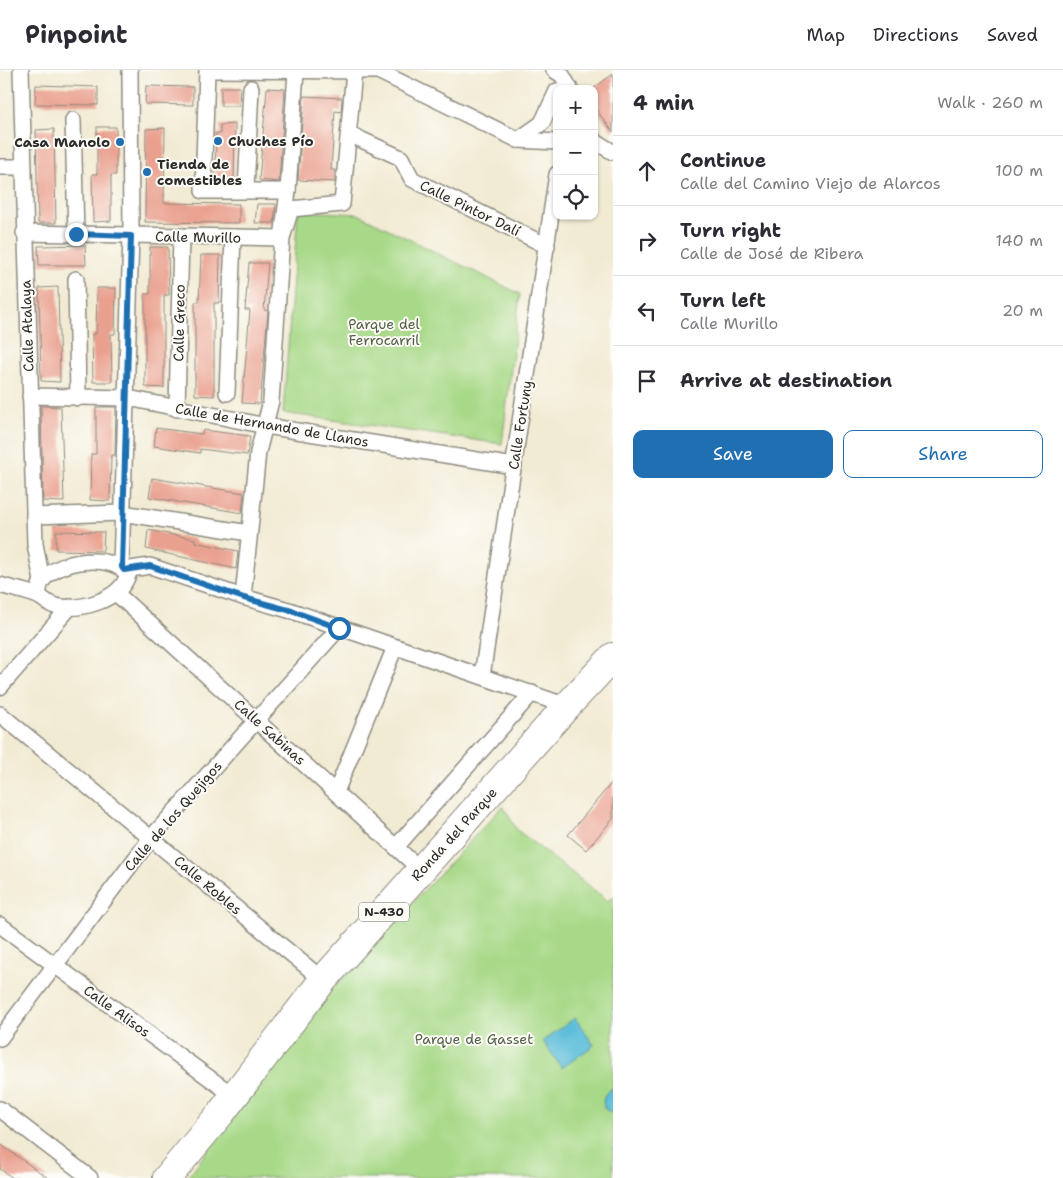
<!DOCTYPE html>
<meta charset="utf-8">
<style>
:root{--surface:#fff;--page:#f2f2f3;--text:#2b2b33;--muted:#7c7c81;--line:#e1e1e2;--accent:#1f6fb2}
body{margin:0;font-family:"Shantell Sans",sans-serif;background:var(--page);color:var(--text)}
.controls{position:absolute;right:15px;top:15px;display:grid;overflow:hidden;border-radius:10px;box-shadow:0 1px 4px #0004}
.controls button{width:45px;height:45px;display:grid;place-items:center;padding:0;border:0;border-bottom:1px solid var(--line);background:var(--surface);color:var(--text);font:25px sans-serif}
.stop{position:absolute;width:15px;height:15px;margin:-11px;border:4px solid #1f6fb2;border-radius:50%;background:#fff}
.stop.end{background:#1f6fb2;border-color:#fff;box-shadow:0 1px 5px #0008}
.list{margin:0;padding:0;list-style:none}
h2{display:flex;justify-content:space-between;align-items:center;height:65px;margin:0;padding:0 20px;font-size:21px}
h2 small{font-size:16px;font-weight:400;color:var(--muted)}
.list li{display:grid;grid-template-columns:32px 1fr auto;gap:15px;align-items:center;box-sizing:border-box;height:70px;padding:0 20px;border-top:1px solid var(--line)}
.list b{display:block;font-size:19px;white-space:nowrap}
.list p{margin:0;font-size:16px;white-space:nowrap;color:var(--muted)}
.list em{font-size:16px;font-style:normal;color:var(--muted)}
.actions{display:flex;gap:10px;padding:15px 20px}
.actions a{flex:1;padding:11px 0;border:1px solid var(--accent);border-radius:10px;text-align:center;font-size:18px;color:var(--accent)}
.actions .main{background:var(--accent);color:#fff}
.icon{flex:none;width:28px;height:28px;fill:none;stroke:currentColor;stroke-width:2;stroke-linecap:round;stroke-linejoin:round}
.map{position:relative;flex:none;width:613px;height:1108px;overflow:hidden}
header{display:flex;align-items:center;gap:30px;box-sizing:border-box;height:70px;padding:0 25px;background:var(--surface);border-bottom:1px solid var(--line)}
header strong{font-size:24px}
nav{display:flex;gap:28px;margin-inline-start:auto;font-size:18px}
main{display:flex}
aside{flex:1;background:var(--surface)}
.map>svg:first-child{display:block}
.green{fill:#a8d988;stroke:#6a825a}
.water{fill:#5bbeda;stroke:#437482}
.building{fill:#eaa08f}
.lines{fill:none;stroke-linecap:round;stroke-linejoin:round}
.street-casing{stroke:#8e8b80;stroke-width:18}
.highway-casing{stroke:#8e8b80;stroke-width:30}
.street{stroke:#fff;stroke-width:15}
.highway{stroke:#fff;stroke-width:28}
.route{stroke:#1f6fb2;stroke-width:6}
.poi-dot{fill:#1f6fb2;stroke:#fdfcf7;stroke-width:2}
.labels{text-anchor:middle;stroke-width:4;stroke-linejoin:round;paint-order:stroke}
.shield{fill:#fdfcf7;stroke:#6a6a68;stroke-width:1}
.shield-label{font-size:12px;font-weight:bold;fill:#2b2b2b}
.poi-label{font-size:14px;font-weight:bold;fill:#2b2b2b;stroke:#fdfcf7;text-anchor:start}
.street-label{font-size:14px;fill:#2b2b2b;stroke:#fdfcf7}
.park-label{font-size:14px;fill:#505f47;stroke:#fdfcf7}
</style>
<header>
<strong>Pinpoint</strong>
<nav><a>Map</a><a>Directions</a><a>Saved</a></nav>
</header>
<main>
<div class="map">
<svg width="613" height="1108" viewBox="0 0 613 1108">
<rect width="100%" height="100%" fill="#fdfcf7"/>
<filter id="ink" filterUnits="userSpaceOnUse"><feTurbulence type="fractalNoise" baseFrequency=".02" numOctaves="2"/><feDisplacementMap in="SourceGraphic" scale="10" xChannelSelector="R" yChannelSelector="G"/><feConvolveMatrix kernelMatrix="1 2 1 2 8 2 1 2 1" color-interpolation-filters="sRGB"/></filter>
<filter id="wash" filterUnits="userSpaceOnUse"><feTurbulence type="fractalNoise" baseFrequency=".0096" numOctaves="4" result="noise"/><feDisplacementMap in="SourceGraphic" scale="20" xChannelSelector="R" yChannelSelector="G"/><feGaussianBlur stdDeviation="1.12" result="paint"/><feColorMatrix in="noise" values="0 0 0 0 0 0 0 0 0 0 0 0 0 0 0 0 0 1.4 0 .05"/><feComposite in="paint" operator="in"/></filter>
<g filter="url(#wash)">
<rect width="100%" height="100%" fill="#f2ebd4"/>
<g class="green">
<path d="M298,141L358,144L520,224L502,374L283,343Z"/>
<path d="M503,736L517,760L608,831L613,826V1108H187L316,936Z"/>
</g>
<g class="water">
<path d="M575,948L594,975L562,998L543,971Z"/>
<path d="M613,1018V1044L605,1039C601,1030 604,1022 613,1018Z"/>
</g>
<g id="blocks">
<g class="building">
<path d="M613,4V62L594,37V18Z"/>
<path d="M36,15L98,17V35L35,34Z"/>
<path d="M146,16L193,17V35L145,34Z"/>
<path d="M221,17H240L239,36H221Z"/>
<path d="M267,18L285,19L279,112L259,110Z"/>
<path d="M304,26L342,28L341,42L335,41L331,100H335V112L298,110Z"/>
<path d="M235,54L234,111H215L216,63L220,64V55Z"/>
<path d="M97,57H116V105H111V151L93,152L92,104H97Z"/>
<path d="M165,58L164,133L239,134V153L145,152L146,59Z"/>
<path d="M54,59L56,153H38L36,60Z"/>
<path d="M257,134H276L274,153H255Z"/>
<path d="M85,175L86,195H39L38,176Z"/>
<path d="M150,177H168L169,225H164V318L145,317V224H150Z"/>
<path d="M201,185H220L219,233H214V326L195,325V232H199Z"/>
<path d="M249,193H268L264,240L268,241L260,334L242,333L250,240H245Z"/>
<path d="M58,217L60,312L41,311L39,218Z"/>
<path d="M97,218H116L115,264H111L112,312H93L92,264H96Z"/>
<path d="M41,336L61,337L64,432L43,431Z"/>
<path d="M96,337H116L115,385H111L110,431L90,430L91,384H96Z"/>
<path d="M156,358L202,364L203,360L250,366L247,385L200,379V383L154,376Z"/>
<path d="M152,408L244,423L242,443L149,427Z"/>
<path d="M148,460L195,469V472L238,481L236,499L146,479Z"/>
<path d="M56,461L104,462L103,481L56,480Z"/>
<path d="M613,711V749L586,780L568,765Z"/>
<path d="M0,1074L48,1108H13L0,1099Z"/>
</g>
</g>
</g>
<g filter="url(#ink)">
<use href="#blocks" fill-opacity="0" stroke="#8e8b80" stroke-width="1"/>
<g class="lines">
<g class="street-casing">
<g id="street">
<path d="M21,0L35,474L42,511"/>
<path d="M207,0L203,121H288"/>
<path d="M209,0L378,1L518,70L557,72"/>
<path d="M554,0L562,5L570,19"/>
<path d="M73,50L76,164"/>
<path d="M349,64L401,88L412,109L547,176"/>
<path d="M518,70L542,53L557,21"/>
<path d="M594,71L613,82"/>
<path d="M0,97H23"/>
<path d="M246,120L251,18"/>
<path d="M24,163L282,168L291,139L342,134L354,1"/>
<path d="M76,209L78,328"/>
<path d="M227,323L233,167"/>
<path d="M30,326L128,328L266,356L514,396"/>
<path d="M177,339L181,166"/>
<path d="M34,446L122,443L249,463"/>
<path d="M121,497L131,166L130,0"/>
<path d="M124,500L150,496L243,527L292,541L567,636"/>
<path d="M0,515C12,519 26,521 38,526C44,529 48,534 55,536C80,541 119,531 128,505C112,482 57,490 42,511C39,515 39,522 38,526"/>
<path d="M117,524L422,801"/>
<path d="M243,527L258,382L271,331L282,168L288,121L296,1"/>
<path d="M482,606L557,104"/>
<path d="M0,617L70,537"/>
<path d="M0,644L323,910"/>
<path d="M336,722L395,577"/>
<path d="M396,777L532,623"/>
<path d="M0,855L234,1026"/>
<path d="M0,968L151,768L339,558"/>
<path d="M0,1039L90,1108"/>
</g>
</g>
<g class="highway-casing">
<path id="highway" d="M167,1108L221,1043L323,910L567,636L613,587"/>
</g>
<use href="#street" class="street"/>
<use href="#highway" class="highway"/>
</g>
</g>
<g class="lines" filter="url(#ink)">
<path class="route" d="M76,164L131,166L122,497L124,500L150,496L244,528L292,541L339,558"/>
</g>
<g class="poi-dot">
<circle cx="218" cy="71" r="5"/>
<circle cx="120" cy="72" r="5"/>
<circle cx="147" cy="102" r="5"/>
</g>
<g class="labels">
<rect class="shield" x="359" y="832.5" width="50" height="19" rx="4"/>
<g class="shield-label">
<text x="384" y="846">N-430</text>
</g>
<g class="poi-label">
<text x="228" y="76">Chuches Pío</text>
<text x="110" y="77" text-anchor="end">Casa Manolo</text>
<text x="157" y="99">Tienda de<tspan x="157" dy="16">comestibles</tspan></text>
</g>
<g class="street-label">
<text transform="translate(470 138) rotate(26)" y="5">Calle Pintor Dalí</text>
<text transform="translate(198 167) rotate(1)" y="5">Calle Murillo</text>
<text transform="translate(179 253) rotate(-89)" y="5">Calle Greco</text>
<text transform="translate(27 256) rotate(-92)" y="5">Calle Atalaya</text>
<text transform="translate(272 355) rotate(10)" y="5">Calle de Hernando de Llanos</text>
<text transform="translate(520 355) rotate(-81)" y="5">Calle Fortuny</text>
<text transform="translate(270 662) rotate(42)" y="5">Calle Sabinas</text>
<text transform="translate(173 746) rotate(-49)" y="5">Calle de los Quejigos</text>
<text transform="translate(454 764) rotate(-48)" y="5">Ronda del Parque</text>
<text transform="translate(208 815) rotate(40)" y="5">Calle Robles</text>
<text transform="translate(117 941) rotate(36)" y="5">Calle Alisos</text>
</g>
<g class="park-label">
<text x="384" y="259">Parque del<tspan x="384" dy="16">Ferrocarril</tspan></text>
<text x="474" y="974">Parque de Gasset</text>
</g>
</g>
</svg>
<div class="controls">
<button>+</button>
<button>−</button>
<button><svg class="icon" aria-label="locate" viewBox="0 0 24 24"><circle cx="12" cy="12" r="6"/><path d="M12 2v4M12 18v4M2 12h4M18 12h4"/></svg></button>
</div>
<div class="stop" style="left:339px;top:558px"></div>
<div class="stop end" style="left:76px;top:164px"></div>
</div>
<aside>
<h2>4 min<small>Walk · 260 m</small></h2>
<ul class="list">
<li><svg class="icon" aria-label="ahead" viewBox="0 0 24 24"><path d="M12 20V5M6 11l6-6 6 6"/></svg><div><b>Continue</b><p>Calle del Camino Viejo de Alarcos</p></div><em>100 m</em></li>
<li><svg class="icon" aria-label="right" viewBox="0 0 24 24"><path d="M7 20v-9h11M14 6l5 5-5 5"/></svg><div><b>Turn right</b><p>Calle de José de Ribera</p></div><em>140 m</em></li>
<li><svg class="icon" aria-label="left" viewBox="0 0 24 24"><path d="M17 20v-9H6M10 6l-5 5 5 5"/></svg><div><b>Turn left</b><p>Calle Murillo</p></div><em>20 m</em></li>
<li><svg class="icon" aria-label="arrive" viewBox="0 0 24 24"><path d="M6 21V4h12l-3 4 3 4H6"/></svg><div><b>Arrive at destination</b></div></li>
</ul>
<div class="actions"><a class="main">Save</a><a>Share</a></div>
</aside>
</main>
